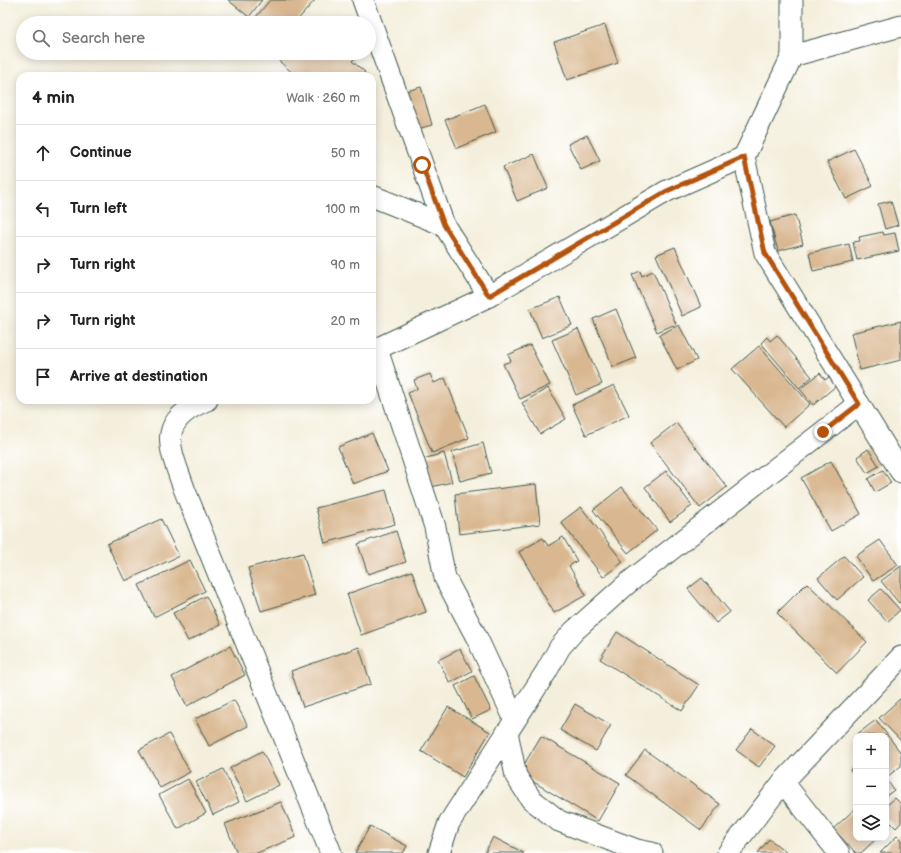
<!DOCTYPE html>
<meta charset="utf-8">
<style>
:root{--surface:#fff;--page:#f2f2f2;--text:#222;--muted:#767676;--line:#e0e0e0}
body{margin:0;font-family:"Balsamiq Sans",sans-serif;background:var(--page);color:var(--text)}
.controls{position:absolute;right:12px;bottom:12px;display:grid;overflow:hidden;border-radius:8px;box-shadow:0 2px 10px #0003}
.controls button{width:36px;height:36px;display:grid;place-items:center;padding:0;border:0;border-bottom:1px solid var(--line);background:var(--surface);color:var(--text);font:20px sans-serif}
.stop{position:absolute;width:12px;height:12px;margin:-9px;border:3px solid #b45309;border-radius:50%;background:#fff}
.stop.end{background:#b45309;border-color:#fff;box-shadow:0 1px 4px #0008}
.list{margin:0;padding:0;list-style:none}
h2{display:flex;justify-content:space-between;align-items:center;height:52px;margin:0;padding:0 16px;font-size:17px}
h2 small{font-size:13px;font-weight:400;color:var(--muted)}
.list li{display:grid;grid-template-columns:26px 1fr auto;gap:12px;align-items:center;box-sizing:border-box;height:56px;padding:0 16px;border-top:1px solid var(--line)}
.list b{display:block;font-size:15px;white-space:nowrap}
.list em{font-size:13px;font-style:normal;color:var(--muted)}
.icon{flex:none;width:22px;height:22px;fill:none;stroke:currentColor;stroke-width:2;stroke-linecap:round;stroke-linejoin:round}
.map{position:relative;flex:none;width:901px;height:853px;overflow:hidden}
.search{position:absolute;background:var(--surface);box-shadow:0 2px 10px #0003;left:16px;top:16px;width:360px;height:44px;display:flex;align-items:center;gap:10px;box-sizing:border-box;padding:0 14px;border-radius:22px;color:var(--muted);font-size:15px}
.panel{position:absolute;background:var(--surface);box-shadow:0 2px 10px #0003;left:16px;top:72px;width:360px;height:332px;border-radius:12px}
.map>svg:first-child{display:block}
.building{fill:#d9b891}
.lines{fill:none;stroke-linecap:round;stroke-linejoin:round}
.street-casing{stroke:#3f584d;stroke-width:23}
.street{stroke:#fff;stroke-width:21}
.route{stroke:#b45309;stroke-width:5}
</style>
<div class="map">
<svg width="901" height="853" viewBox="0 0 901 853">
<rect width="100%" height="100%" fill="#fff"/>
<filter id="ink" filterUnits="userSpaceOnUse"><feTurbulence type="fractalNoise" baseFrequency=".025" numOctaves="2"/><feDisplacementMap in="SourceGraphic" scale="8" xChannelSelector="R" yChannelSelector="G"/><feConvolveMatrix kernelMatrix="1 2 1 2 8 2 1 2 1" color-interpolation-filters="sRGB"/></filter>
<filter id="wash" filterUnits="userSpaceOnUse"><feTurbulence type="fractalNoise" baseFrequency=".012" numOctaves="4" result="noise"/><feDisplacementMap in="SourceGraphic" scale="16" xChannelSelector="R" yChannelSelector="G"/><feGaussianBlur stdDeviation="0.9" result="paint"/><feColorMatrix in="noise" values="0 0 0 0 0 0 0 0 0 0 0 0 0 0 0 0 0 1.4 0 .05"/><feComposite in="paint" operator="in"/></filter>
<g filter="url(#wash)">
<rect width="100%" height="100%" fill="#f4efdc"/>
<g id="blocks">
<g class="building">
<path d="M228,0H262L249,17Z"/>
<path d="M270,0H315L295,23H251Z"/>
<path d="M605,25L618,63L567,80L554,42Z"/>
<path d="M287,53H356L358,55L352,61L365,72L361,76H296L279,61Z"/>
<path d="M421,87L432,125L414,130L403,92Z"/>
<path d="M485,104L496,132L457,148L445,120Z"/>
<path d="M587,135L600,161L581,170L568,144Z"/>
<path d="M854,149L873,186L846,199L827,162Z"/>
<path d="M534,154L548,188L517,201L503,167Z"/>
<path d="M891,201L898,225L885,229L878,204Z"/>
<path d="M795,215L803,244L778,251L770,222Z"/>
<path d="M883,232L884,235L895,233L899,251L857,260L853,242L860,241L859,237Z"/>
<path d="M849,244L853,262L813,271L809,253Z"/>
<path d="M675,247L701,307L682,316L656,255Z"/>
<path d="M640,271L642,276L653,271L676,324L657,332L632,275Z"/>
<path d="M560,297L572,325L542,338L530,309Z"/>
<path d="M616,309L636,358L613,367L593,319Z"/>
<path d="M901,321V360L860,370L851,333Z"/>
<path d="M679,325L697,360L677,370L659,335Z"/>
<path d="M578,329L602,384L576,395L552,340Z"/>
<path d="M777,335L812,377L799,388L761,343L767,337L770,341Z"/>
<path d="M530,345L550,385L520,399L503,364L511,361L508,355Z"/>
<path d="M759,346L810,404L784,427L732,369Z"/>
<path d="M820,373L825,380L829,377L836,386L813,405L800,389Z"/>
<path d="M430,374L434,383L445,378L469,438L432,453L408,393L417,389L414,380Z"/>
<path d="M614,385L629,415L586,435L572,405Z"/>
<path d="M548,388L566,419L540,434L522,403Z"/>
<path d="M676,423L727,487L700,508L650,443Z"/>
<path d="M372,433L388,471L353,484L338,447Z"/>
<path d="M483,443L491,473L460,481L452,452Z"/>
<path d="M868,449L879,466L867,473L857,457Z"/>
<path d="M444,453L452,482L431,487L423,459Z"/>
<path d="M831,461L861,514L831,531L801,478Z"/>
<path d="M883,470L891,483L875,492L868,479Z"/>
<path d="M666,471L692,506L670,522L645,487Z"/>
<path d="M536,484L540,524L459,534L455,494Z"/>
<path d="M622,487L657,530L628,553L593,510Z"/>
<path d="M386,490L395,524L325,543L316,508Z"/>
<path d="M581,507L623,562L603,577L561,522Z"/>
<path d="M161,519L179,556L125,581L107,544Z"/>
<path d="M396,531L406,562L368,574L358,544Z"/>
<path d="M563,537L577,561L569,566L586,595L554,613L519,552L543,538L548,546Z"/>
<path d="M880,540L898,565L873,581L856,556Z"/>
<path d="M303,553L315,595L261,611L248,568Z"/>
<path d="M844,556L863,577L837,600L818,578Z"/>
<path d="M190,560L205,591L154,617L139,585Z"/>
<path d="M901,566V601L899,603L881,581Z"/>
<path d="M412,571L426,612L361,635L347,594Z"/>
<path d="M702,578L730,612L716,623L688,589Z"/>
<path d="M807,583L867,642L837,673L777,613Z"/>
<path d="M881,589L900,610L887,622L868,600Z"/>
<path d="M206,596L220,625L188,641L173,613Z"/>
<path d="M617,632L699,685L682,711L600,659Z"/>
<path d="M230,646L245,675L187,706L172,677Z"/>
<path d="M359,647L371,684L303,707L291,671Z"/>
<path d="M460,649L472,671L450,683L438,660Z"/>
<path d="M474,676L491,710L472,719L455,686Z"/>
<path d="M901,698V741L879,718Z"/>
<path d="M234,700L248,726L209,746L195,719Z"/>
<path d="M575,704L611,725L596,751L560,730Z"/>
<path d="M448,707L490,732L463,777L421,751Z"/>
<path d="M876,720L901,753V766L888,776L886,774V736L856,735Z"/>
<path d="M752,729L775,746L759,767L736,750Z"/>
<path d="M169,734L190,772L160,788L139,750Z"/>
<path d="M541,736L620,783L598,821L519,773Z"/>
<path d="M645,750L720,804L701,830L626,775Z"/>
<path d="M262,751L279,785L247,801L230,768Z"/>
<path d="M856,765V777L850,770Z"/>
<path d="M223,769L239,802L213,815L196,782Z"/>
<path d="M188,779L206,813L178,829L159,795Z"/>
<path d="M886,779L894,790L886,796Z"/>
<path d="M895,798L901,804V823L896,828L886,818V806Z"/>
<path d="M281,802L296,837L257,853H237L225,824Z"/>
<path d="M856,808V838H877L861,853H856L833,829Z"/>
<path d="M370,826L407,846L403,853H355Z"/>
<path d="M897,836L901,840V853H880Z"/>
<path d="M493,837L524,853H485Z"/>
<path d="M769,839L788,853H758Z"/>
</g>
</g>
</g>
<g filter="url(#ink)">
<use href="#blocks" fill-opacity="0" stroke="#3f584d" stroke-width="1"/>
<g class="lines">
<g class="street-casing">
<g id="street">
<path d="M363,0L444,225L489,296"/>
<path d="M792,0V56L744,157L765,253L901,472"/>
<path d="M792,56L901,26"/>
<path d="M372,196L444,225"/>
<path d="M377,349L435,527L445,578L476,636L515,720"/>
<path d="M372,351L489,296L667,191L744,157"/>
<path d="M207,400C154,422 170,448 185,491L331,853"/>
<path d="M507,732L516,776L531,799L559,821L637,850L652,853"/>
<path d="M783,782L839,853"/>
<path d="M439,853L449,823L546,672L560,647L574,631L628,583L859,404"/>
<path d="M728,853L783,782L901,657"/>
</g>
</g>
<use href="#street" class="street"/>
</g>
</g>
<g class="lines" filter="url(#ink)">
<path class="route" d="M422,165L444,225L489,296L667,191L744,157L765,253L859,404L823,432"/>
</g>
</svg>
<div class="controls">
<button>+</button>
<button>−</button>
<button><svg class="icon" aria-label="layers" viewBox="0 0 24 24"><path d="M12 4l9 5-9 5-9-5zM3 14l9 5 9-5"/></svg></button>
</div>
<div class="stop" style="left:422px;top:165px"></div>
<div class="stop end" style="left:823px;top:432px"></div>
<div class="search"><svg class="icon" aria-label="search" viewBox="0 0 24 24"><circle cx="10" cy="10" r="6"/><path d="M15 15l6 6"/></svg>Search here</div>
<section class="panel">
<h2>4 min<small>Walk · 260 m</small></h2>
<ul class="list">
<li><svg class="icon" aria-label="ahead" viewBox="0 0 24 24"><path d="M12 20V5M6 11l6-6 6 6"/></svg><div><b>Continue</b></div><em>50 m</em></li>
<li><svg class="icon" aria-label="left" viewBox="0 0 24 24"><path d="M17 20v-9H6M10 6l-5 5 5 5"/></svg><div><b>Turn left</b></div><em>100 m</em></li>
<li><svg class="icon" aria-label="right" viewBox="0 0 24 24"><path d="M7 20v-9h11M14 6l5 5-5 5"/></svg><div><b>Turn right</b></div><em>90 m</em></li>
<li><svg class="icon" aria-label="right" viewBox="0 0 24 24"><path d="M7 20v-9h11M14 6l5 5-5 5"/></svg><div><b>Turn right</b></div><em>20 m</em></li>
<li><svg class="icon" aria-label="arrive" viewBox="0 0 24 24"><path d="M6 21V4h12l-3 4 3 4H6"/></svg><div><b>Arrive at destination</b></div></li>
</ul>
</section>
</div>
